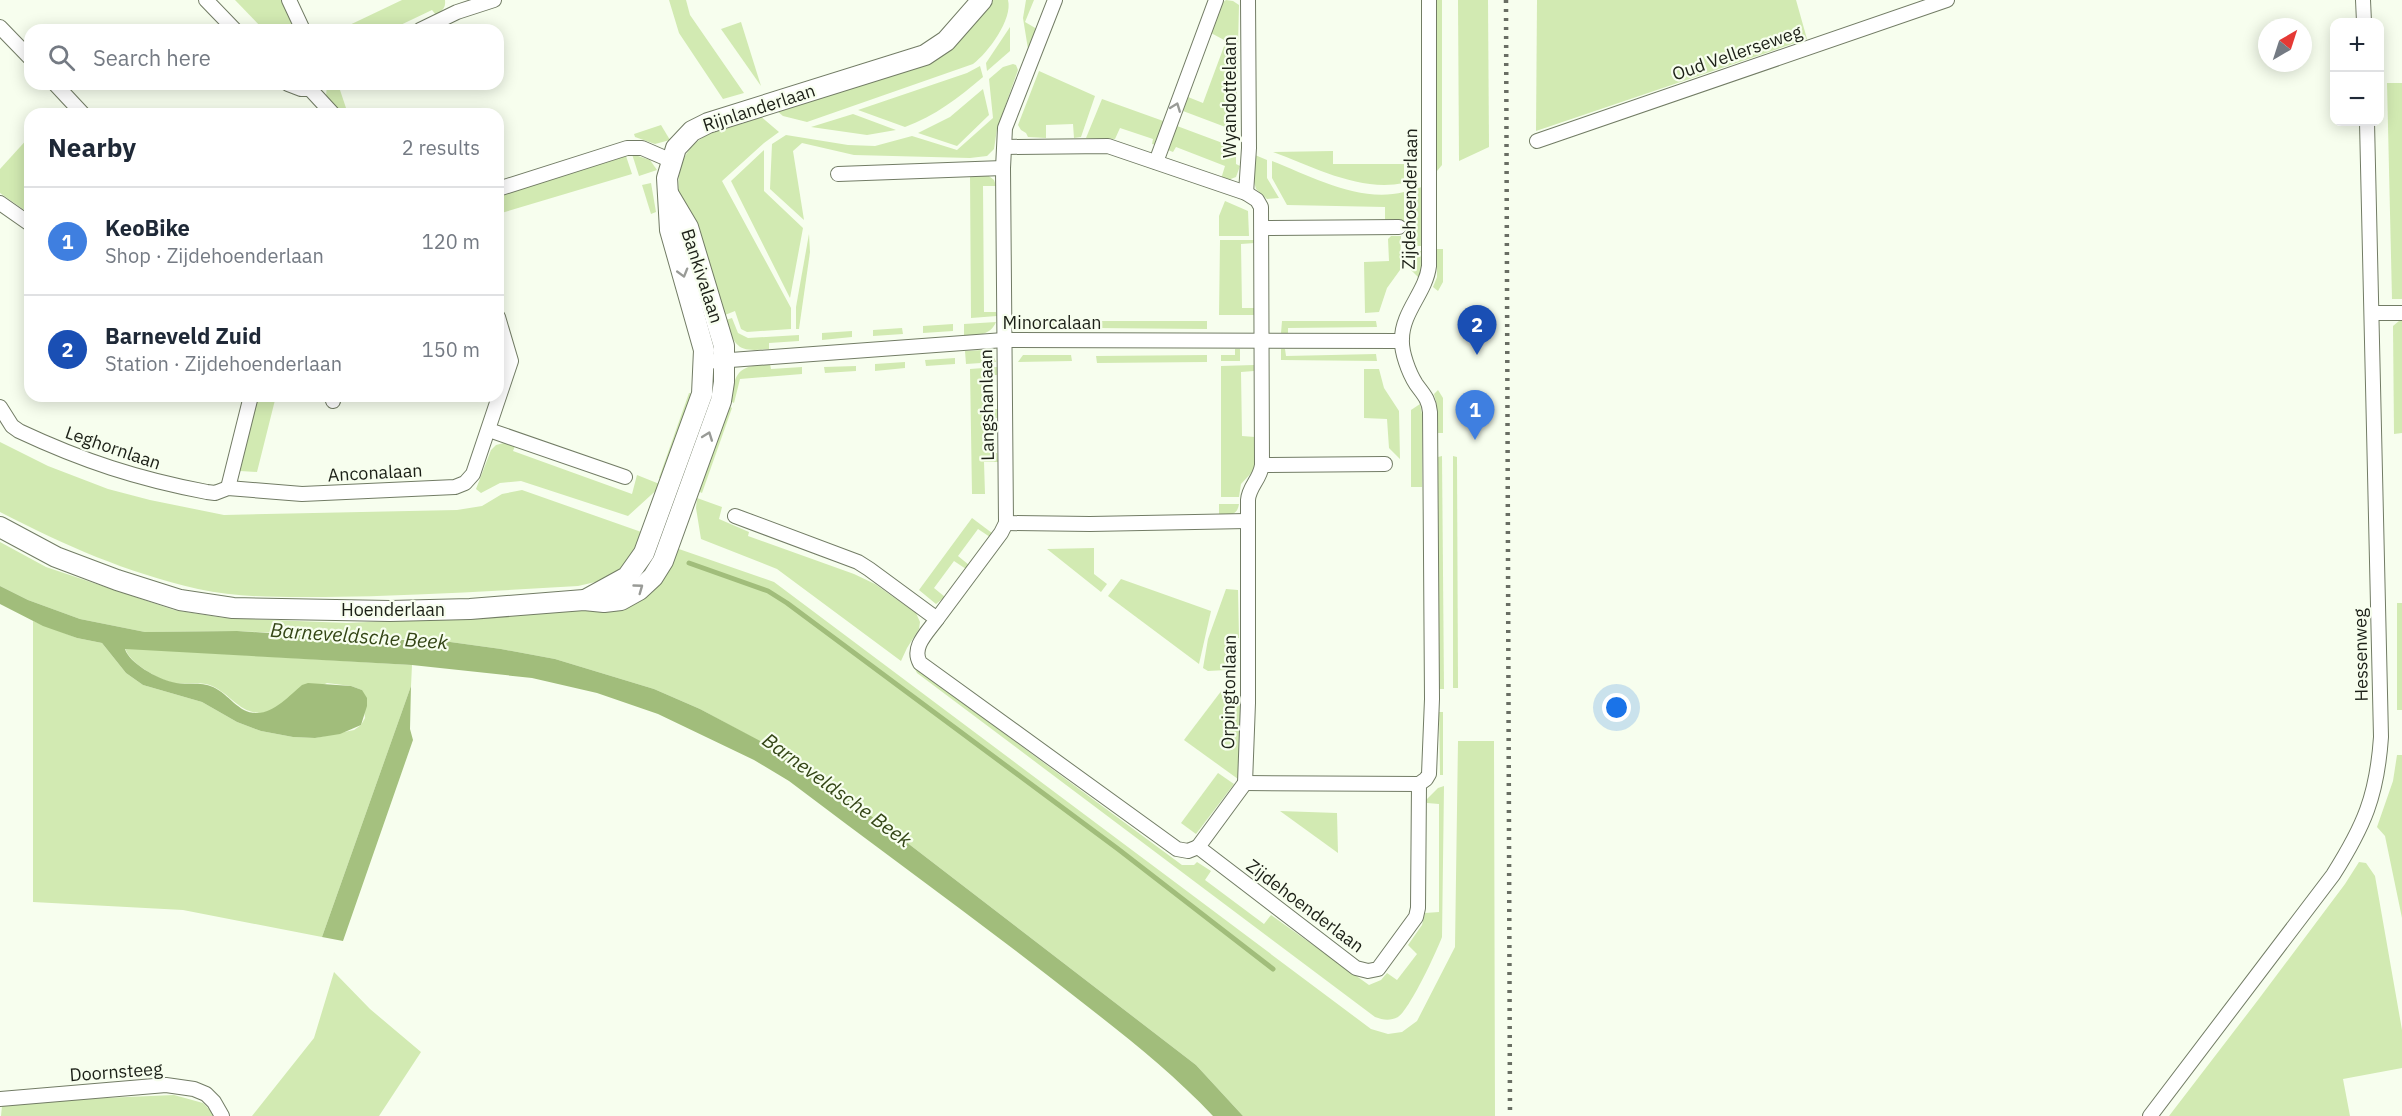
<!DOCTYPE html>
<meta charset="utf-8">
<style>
:root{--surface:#fff;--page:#f6f6f7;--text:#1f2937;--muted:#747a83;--line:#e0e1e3;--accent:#2563eb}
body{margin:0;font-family:"IBM Plex Sans",sans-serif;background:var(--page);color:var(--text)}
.controls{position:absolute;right:18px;top:18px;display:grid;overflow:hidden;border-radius:12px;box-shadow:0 3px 15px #0003}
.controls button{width:54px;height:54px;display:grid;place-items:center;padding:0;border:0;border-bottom:2px solid var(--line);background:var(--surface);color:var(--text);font:30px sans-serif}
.compass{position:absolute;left:2258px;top:18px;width:54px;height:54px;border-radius:50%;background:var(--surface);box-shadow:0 3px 15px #0003;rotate:39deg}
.you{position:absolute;left:1617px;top:708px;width:21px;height:21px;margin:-15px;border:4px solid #fff;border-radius:50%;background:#1a73e8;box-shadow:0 0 0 9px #1a73e833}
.badge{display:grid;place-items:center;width:39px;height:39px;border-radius:50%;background:var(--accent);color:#fff;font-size:20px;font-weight:700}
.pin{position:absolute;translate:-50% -50px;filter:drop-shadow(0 2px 3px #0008)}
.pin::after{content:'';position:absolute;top:32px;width:21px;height:18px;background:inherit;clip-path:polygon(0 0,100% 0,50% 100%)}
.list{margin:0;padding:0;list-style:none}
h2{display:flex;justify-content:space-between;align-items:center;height:78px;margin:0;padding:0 24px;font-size:26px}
h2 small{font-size:20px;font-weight:400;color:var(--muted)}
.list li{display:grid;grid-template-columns:39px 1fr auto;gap:18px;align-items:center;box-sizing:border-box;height:108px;padding:0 24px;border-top:2px solid var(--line)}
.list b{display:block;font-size:22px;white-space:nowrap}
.list p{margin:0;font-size:20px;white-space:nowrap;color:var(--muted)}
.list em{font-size:20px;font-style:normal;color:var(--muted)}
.icon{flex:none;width:33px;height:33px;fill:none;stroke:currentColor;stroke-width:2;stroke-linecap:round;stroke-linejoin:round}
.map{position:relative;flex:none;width:2402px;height:1116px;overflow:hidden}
.search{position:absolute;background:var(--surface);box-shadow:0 3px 15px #0003;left:24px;top:24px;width:480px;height:66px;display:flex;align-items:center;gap:15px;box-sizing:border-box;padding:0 21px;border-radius:18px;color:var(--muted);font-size:22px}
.panel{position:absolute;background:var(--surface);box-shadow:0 3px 15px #0003;left:24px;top:108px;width:480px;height:294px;border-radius:18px}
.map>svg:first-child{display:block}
.green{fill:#d2eab2}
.forest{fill:#a5c17f}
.water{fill:#a1bd7b}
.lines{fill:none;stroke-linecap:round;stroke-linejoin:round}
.stream{stroke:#a1bd7b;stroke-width:5}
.street-casing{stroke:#727c65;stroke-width:16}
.secondary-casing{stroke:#727c65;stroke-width:22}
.street{stroke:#fff;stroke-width:14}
.secondary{stroke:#fff;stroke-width:20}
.rail{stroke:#696e63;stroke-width:4.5;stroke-dasharray:3 6;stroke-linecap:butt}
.oneway{stroke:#999b97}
.labels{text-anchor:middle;stroke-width:4.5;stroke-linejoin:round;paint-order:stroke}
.street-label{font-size:18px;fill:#1c2017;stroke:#f7feee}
.water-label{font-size:20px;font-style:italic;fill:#334515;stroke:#f7feee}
</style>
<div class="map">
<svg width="2402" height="1116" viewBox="0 0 2402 1116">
<rect width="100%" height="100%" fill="#f7feee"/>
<g class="green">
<path d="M235,0H282L296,30H264Z"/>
<path d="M402,0H445C446,8 442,11 436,15L432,10L390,30H339Z"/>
<path d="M669,0H686L690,15L744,93L723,99L679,33Z"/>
<path d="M992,0H1008C1013,19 988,53 973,64L807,122L783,116L777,111L921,66L959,41Z"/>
<path d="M1026,0H1034L1025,22L1037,29L1028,49L1023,18Z"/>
<path d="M1226,0L1233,1L1239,5L1236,131L1183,111L1188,97L1203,103L1226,41L1211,33L1222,3Z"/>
<path d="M1437,0H1442V165L1437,171Z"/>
<path d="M1458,0H1488L1489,147L1459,161Z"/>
<path d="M1537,0H1796L1807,39L1536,131Z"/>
<path d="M741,22L761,86L721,29Z"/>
<path d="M1010,27V51L987,71L986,63Z"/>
<path d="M1013,64L1016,65L1018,70L997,129L994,149L987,156L970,158L854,155L802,143L793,151L804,220L770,189L772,144L786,135L848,145L875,146L912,136L957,150L993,118L989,79L1003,67Z"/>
<path d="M980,66L983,77C958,98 935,116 905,127L858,110L967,73Z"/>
<path d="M1039,71L1095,96L1081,137L1074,138L1073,124L1046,125V138L1028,137L1026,133L1021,130L1018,125Z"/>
<path d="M2387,83H2402V299H2392Z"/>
<path d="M327,84H338L348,114H342L326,97Z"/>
<path d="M983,89L989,115L957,146L918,133L950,117Z"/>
<path d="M1102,99L1166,122L1159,146L1152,144L1153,139L1120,128L1115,139L1086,138Z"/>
<path d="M853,114L896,130L867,135L811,127Z"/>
<path d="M759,115L779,132L764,143L722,181L791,308V329L747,332L741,329L735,311L725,315L679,196C674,138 714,130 759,115Z"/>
<path d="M661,125L670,140L655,144L635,137L634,134Z"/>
<path d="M1177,126L1236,148V164L1240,166L1236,177L1228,180L1221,179L1225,166L1176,147L1173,152L1168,150Z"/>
<path d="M30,136V214L0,193V169Z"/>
<path d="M764,150V191L803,228L790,298L731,181Z"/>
<path d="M1333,151V164H1404V183C1359,192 1314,167 1273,152Z"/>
<path d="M632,154L650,160L657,170L639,176Z"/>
<path d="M1255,155L1267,160V178L1279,198L1267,199L1256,189L1254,182Z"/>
<path d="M626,156L632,174L498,214V195Z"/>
<path d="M1272,161C1313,177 1359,203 1404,192V221L1385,220V207L1287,205L1272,178Z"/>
<path d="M985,173L994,180L996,186H983L984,312H996L997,316L971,318L970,174Z"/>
<path d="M651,183L656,212L651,214L642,185Z"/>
<path d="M1422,187V246H1411V190Z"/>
<path d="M1225,201L1248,211L1249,236H1219V216Z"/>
<path d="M809,234L810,252L799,329H796V307Z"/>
<path d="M1391,236H1401L1400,270L1387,288L1379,312L1365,313L1364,262L1389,261L1388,239Z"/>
<path d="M1220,240H1255V243L1241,244L1242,308H1254L1255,315H1219Z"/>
<path d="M1437,249H1443V282L1438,291L1433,287L1437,277Z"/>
<path d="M1411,251H1422L1420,279L1411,270Z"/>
<path d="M732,318L738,333L748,338L799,335V341L769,343V349C739,352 735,349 726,320Z"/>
<path d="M1017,321L1071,322V327L1024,328Z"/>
<path d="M1094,321H1207V329L1094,328Z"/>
<path d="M1282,321H1376L1377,327L1288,328V333H1281Z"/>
<path d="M2399,321H2402V433L2394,434L2393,326Z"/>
<path d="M996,322C990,336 977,335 964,336V324Z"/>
<path d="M953,324V331L923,333V326Z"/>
<path d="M902,328L903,334L873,336V330Z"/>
<path d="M852,331V337L822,340V333Z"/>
<path d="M1235,349H1240V361H1221V355H1235Z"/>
<path d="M1281,349H1285L1286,356L1376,354L1377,361L1281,360Z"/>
<path d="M983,350L992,353L996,362L966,364L965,351Z"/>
<path d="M1023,355H1071L1072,361L1018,362Z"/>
<path d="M1207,355V362L1097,363L1096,356Z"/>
<path d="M955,358V364L926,366L925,360Z"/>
<path d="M905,362V368L875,371V364Z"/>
<path d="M770,364L771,369L802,367V374L740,379L734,403L730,401C736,370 738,366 770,364Z"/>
<path d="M1254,365V371L1241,372L1242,436L1255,437L1254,470L1241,484L1239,497H1221V366Z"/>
<path d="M856,366V371L825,373L824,367Z"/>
<path d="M997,367V375H984V409H997L998,418H984V452L997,453L998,462H984L985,494H972L970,369Z"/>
<path d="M1364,369H1379L1384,388L1399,411L1400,459L1389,448L1387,419L1364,418Z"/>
<path d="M1438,390L1443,398V433H1437V405L1434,394Z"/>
<path d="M689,393L693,394L663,479L659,478Z"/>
<path d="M258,396H276L257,472L240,471Z"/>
<path d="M1420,404L1422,414V487H1411V410Z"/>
<path d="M728,406L732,408L702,493L698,491Z"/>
<path d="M0,442L48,466L108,489L150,500L224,515L457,510L482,506L502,494L522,490L647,534L626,566L604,580L578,586C493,591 409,596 324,597C282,597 239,598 198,589C125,572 66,546 0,512Z"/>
<path d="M504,443L515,446L513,451L632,494L637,475L662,485L628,516L521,481L500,483L481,493L476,489L491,450L496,445Z"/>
<path d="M1442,456L1444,689H1439L1438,457Z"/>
<path d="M1453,456L1457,457L1458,688H1453Z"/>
<path d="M697,498L722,507L719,519L749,532L748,536L854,574L875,584L916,613L920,622L919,629L907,648L901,661L777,569L701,539L696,508Z"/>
<path d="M1219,504H1239C1237,516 1230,515 1219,515Z"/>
<path d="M972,518L992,533L990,537L978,529L958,556L969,565L966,569L954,561L934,588L945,597L936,604L919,590Z"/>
<path d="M0,542L46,567L174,610L225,618L347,623L549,613L624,604L676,548L774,582L1371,1029L1388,1034L1402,1032L1417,1021L1455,947L1458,741H1494L1495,1116H1243L1196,1065L901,838L768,746L700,709L654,689L555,659L501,649L443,641L237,631L145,632L80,619L28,600L0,586Z"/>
<path d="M1094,548V574L1107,584L1101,592L1047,549Z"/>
<path d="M1121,579L1211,611L1199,664L1108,596Z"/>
<path d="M1226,589L1238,590L1239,638H1227V670L1208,671L1203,668L1208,639Z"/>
<rect x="2397" y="603" width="5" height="107"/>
<path d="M33,621L77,638L102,643L126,673L143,685L202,702L237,722L261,731L293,737L315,738L354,730L361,725L365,718L362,690L351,686L327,683L265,713C240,715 232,695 212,686C200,681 186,685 174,683C159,680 129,663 125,648L412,665L411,686L322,937L183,910L33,902Z"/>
<path d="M914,667L1182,865H1194L1197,862L1211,871L1205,880L1264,924L1271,915L1369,985L1381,980L1387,973L1397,980L1417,954L1408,945L1422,925L1425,913L1439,912V804L1427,803L1426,800L1438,788L1444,786L1442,937C1437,951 1409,1011 1398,1017C1390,1021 1383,1020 1375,1017L917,673Z"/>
<path d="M1222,690L1240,704V773L1238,779L1184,740Z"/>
<path d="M1439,712H1443V775H1440Z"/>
<path d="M2397,755H2402V918L2385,836L2377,827L2393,781Z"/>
<path d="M1218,773L1234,784L1196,834L1181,823Z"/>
<path d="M1280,811L1337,813L1338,853Z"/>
<path d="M2359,862L2366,863L2375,876L2402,1030V1068L2343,1079L2350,1116H2169L2258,1000L2345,884Z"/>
<path d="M334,972L370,1009L421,1052L379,1116H252L314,1038Z"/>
<path d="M174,1095L203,1103L216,1116H1L2,1106L81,1099Z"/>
</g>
<path class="forest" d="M411,686L410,729L413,740L343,941L322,937Z"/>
<path class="water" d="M0,586L28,600L80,619L145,632L237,631L345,638L443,641L501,649L555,659L654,689L700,709L768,745L823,781L901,838L1196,1065L1243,1116H1213C1164,1064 1107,1022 1051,978C965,911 876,847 789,781L754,760L658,714L597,693L532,678L412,665L125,649C129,663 158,679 172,682C186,686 200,681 213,687C229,694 238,713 256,713C273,714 290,695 302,685L308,683L351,686L362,690L367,698V706L361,725L340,734L315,738L293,737L261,731L237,722L202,702L143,685L126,673L102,643L77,638L43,626L0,604Z"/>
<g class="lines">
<path class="stream" d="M689,563L768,591L787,603L1118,849L1273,969"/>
<g class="street-casing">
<g id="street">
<path d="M206,0L235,30"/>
<path d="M289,0L303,30"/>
<path d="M2363,0L2364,22"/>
<path d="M0,27L30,58"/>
<path d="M420,30L457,12L494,0"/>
<path d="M55,84L83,114"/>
<path d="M288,84L301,89H310L333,114"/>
<path d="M1537,141L1947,0"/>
<path d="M1005,147L1108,146L1246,193L1257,200L1261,207L1262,465C1260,480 1249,486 1248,500V703L1245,783L1198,847"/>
<path d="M1156,162L1216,0"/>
<path d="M838,174L1003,168"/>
<path d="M498,189L627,148H642L672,161"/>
<path d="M1246,193L1249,148L1248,0"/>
<path d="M0,203L30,224"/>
<path d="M1262,228L1399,227"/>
<path d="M2373,313H2402"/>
<path d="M704,362L1004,340L1401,341"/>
<path d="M332,396L333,401"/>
<path d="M0,407L12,426L19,431C83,461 138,479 207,492L215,493L228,488L302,494L455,487L465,483L473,474L511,361L498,317"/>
<path d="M489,430L625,477"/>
<path d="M1262,465L1385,464"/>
<path d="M228,488L251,396"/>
<path d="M735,516L858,562L869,569L937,619C927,633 911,647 920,663L1177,849L1188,851L1198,847L1356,968L1368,971L1378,969L1416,917L1418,908L1419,784"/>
<path d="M1006,523L1090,524L1247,521"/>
<path d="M937,619L1001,533L1006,523L1003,168L1005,128L1055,0"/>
<path d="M1245,783L1419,784"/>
<path d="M1419,784L1426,779L1429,774L1432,699L1430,412C1429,399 1423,394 1416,384C1409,373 1401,352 1402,339C1402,312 1426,292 1429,266V0"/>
<path d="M0,1099L166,1085L194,1089L206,1094L214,1102L222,1116"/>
<path d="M2150,1116L2333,875C2364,826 2377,796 2381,737L2367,122"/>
</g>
</g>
<g class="secondary-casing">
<g id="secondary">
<path d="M0,527L56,557L117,580L180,600L233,608L390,611L470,609L584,600L604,602L621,600L639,590L653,577L663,561L721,401L724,382V346L688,227L669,195"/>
<path d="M587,599L627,577L644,553L702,394L704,350L670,230L667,178L676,148L692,131L708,123L925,55L946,41L982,0"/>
</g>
</g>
<use href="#street" class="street"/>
<use href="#secondary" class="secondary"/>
<path class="rail" d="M1506,0L1510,1116"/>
</g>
<defs><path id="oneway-chevron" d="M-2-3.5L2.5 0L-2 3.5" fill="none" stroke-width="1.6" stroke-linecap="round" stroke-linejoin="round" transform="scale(1.5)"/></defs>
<g class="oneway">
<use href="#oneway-chevron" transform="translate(1176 107) rotate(-69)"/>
<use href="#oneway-chevron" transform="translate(683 273) rotate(74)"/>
<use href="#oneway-chevron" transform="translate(708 436) rotate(-70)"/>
<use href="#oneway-chevron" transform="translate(639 588) rotate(-36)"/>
</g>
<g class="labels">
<g class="street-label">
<text transform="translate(1737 53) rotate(-19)" y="6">Oud Vellerseweg</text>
<text transform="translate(1230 97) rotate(-90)" y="6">Wyandottelaan</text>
<text transform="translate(759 108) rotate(-18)" y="6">Rijnlanderlaan</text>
<text transform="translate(1410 199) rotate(-89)" y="6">Zijdehoenderlaan</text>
<text transform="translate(702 276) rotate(72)" y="6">Bankivalaan</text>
<text x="1052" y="329">Minorcalaan</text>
<text transform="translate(987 405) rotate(-91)" y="6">Langshanlaan</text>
<text transform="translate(113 448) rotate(19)" y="6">Leghornlaan</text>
<text transform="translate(375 473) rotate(-3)" y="6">Anconalaan</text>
<text x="393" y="616">Hoenderlaan</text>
<text transform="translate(2361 655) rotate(-91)" y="6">Hessenweg</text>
<text transform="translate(1229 692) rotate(-89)" y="6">Orpingtonlaan</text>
<text transform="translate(1305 906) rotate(37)" y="6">Zijdehoenderlaan</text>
<text transform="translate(116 1072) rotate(-4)" y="6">Doornsteeg</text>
</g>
<g class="water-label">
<text transform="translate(359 636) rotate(4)" y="7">Barneveldsche Beek</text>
<text transform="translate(837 790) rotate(36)" y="7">Barneveldsche Beek</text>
</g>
</g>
</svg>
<div class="controls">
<button>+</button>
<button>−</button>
</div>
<svg class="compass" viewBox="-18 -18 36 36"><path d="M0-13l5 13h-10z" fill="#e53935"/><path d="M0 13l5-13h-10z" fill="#747a83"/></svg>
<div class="you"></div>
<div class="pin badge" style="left:1475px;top:440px;background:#3f7fe0">1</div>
<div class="pin badge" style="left:1477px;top:355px;background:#1a4fb4">2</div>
<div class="search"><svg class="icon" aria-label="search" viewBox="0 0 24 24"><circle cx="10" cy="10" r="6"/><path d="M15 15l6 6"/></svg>Search here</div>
<section class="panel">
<h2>Nearby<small>2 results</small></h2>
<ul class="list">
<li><span class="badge" style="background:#3f7fe0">1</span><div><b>KeoBike</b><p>Shop · Zijdehoenderlaan</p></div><em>120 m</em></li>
<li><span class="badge" style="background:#1a4fb4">2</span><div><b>Barneveld Zuid</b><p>Station · Zijdehoenderlaan</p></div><em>150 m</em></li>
</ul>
</section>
</div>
